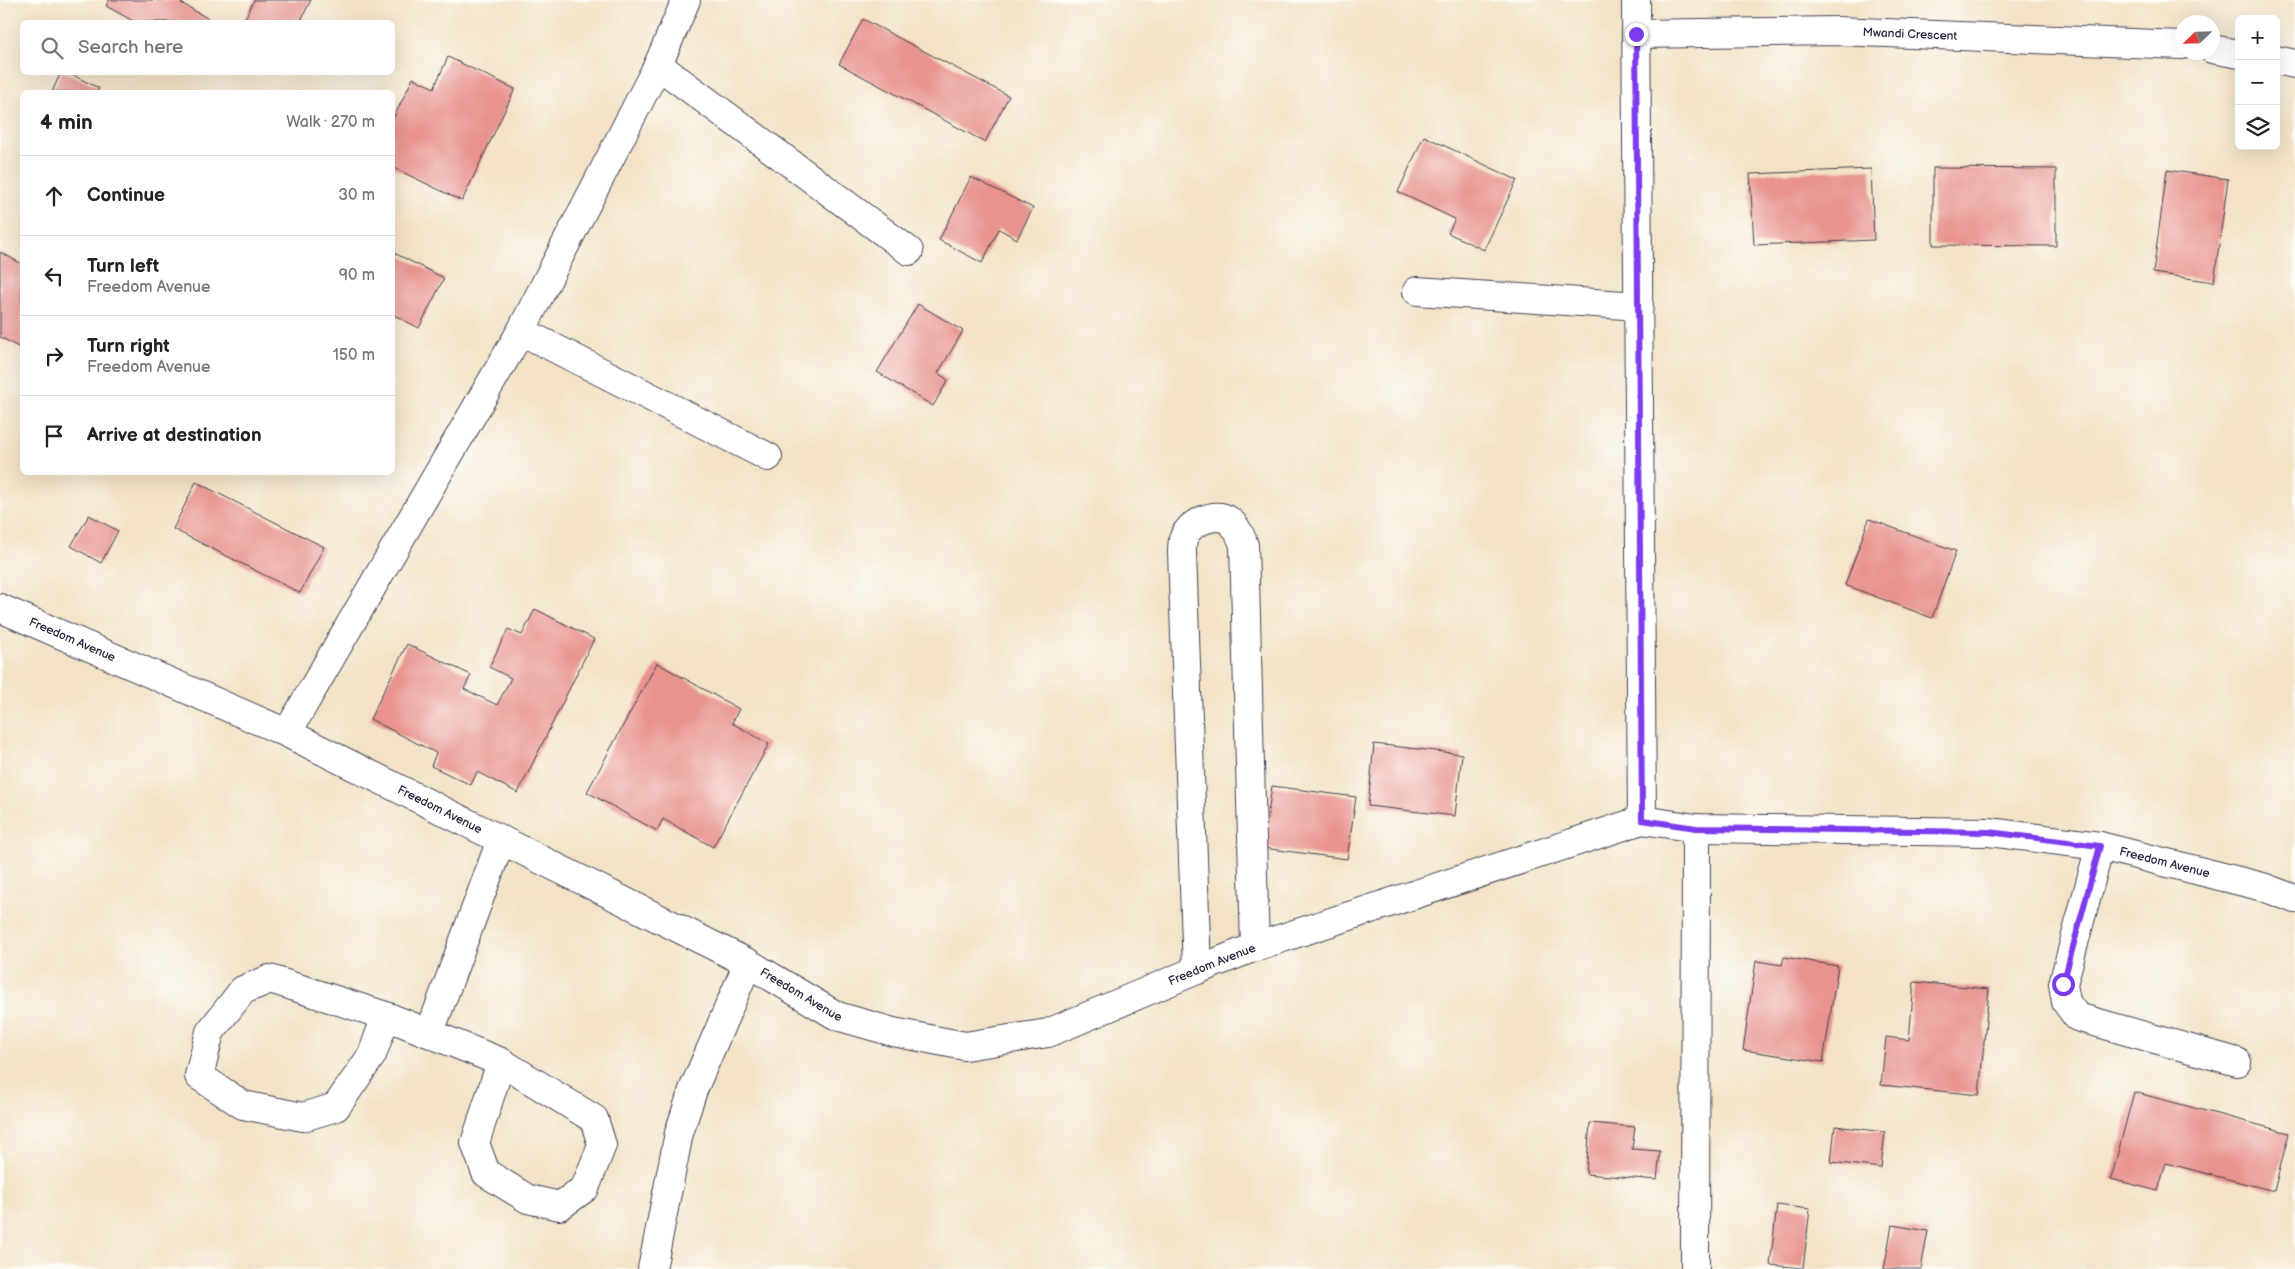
<!DOCTYPE html>
<meta charset="utf-8">
<style>
:root{--surface:#fff;--page:#f6f6f6;--text:#222;--muted:#767676;--line:#e0e0e0}
body{margin:0;font-family:"Balsamiq Sans",sans-serif;background:var(--page);color:var(--text)}
.controls{position:absolute;right:15px;top:15px;display:grid;overflow:hidden;border-radius:8px;box-shadow:0 5px 20px #0002}
.controls button{width:45px;height:45px;display:grid;place-items:center;padding:0;border:0;border-bottom:1px solid var(--line);background:var(--surface);color:var(--text);font:25px sans-serif}
.compass{position:absolute;left:2175px;top:15px;width:45px;height:45px;border-radius:50%;background:var(--surface);box-shadow:0 5px 20px #0002;rotate:247deg}
.stop{position:absolute;width:15px;height:15px;margin:-11px;border:4px solid #7c3aed;border-radius:50%;background:#fff}
.stop.end{background:#7c3aed;border-color:#fff;box-shadow:0 1px 5px #0008}
.list{margin:0;padding:0;list-style:none}
h2{display:flex;justify-content:space-between;align-items:center;height:65px;margin:0;padding:0 20px;font-size:21px}
h2 small{font-size:16px;font-weight:400;color:var(--muted)}
.list li{display:grid;grid-template-columns:32px 1fr auto;gap:15px;align-items:center;box-sizing:border-box;height:80px;padding:0 20px;border-top:1px solid var(--line)}
.list b{display:block;font-size:19px;white-space:nowrap}
.list p{margin:0;font-size:16px;white-space:nowrap;color:var(--muted)}
.list em{font-size:16px;font-style:normal;color:var(--muted)}
.icon{flex:none;width:28px;height:28px;fill:none;stroke:currentColor;stroke-width:2;stroke-linecap:round;stroke-linejoin:round}
.map{position:relative;flex:none;width:2295px;height:1269px;overflow:hidden}
.search{position:absolute;background:var(--surface);box-shadow:0 5px 20px #0002;left:20px;top:20px;width:375px;height:55px;display:flex;align-items:center;gap:12px;box-sizing:border-box;padding:0 18px;border-radius:8px;color:var(--muted);font-size:19px}
.panel{position:absolute;background:var(--surface);box-shadow:0 5px 20px #0002;left:20px;top:90px;width:375px;height:385px;border-radius:8px}
.map>svg:first-child{display:block}
.building{fill:#e8938e}
.lines{fill:none;stroke-linecap:round;stroke-linejoin:round}
.minor-casing{stroke:#413f50;stroke-width:30}
.minor{stroke:#fff;stroke-width:28}
.route{stroke:#7c3aed;stroke-width:6}
.labels{text-anchor:middle;stroke-width:4;stroke-linejoin:round;paint-order:stroke}
.street-label{font-size:12px;fill:#22223b;stroke:#fdfcf7}
</style>
<div class="map">
<svg width="2295" height="1269" viewBox="0 0 2295 1269">
<rect width="100%" height="100%" fill="#fdfcf7"/>
<filter id="ink" filterUnits="userSpaceOnUse"><feTurbulence type="fractalNoise" baseFrequency=".02" numOctaves="2"/><feDisplacementMap in="SourceGraphic" scale="10" xChannelSelector="R" yChannelSelector="G"/><feConvolveMatrix kernelMatrix="1 2 1 2 8 2 1 2 1" color-interpolation-filters="sRGB"/></filter>
<filter id="wash" filterUnits="userSpaceOnUse"><feTurbulence type="fractalNoise" baseFrequency=".0096" numOctaves="4" result="noise"/><feDisplacementMap in="SourceGraphic" scale="20" xChannelSelector="R" yChannelSelector="G"/><feGaussianBlur stdDeviation="1.12" result="paint"/><feColorMatrix in="noise" values="0 0 0 0 0 0 0 0 0 0 0 0 0 0 0 0 0 1.4 0 .05"/><feComposite in="paint" operator="in"/></filter>
<g filter="url(#wash)">
<rect width="100%" height="100%" fill="#f3e2c6"/>
<g id="blocks">
<g class="building">
<path d="M109,0H183L181,3L214,22H135L106,6Z"/>
<path d="M254,0H311L300,22H243Z"/>
<path d="M863,19L1009,96L985,142L839,64Z"/>
<path d="M448,57L515,89L462,201L392,167V121L413,78L434,88Z"/>
<path d="M61,72H66L99,88L97,92H52Z"/>
<path d="M1424,136L1517,180L1484,250L1448,233L1455,219L1398,192Z"/>
<path d="M1933,168L2056,169V246L1933,245Z"/>
<path d="M1871,169L1874,240L1754,245L1750,174Z"/>
<path d="M2167,170L2228,179L2214,282L2153,273Z"/>
<path d="M971,177L1033,208L1017,239L999,229L982,263L939,240Z"/>
<path d="M0,252L22,264V349L0,337Z"/>
<path d="M392,252L444,278L419,328L392,314Z"/>
<path d="M918,304L963,331L938,373L948,380L933,406L877,372Z"/>
<path d="M196,482L324,547L300,593L173,529Z"/>
<path d="M89,515L118,531L101,563L71,546Z"/>
<path d="M1869,519L1956,551L1932,618L1845,585Z"/>
<path d="M535,609L594,639L518,793L477,772L471,785L431,766L436,753L370,719L407,644L471,675L464,689L497,705L511,678L489,667L508,629L522,635Z"/>
<path d="M657,663L739,709L732,723L769,744L713,847L663,819L657,831L587,792Z"/>
<path d="M1374,744L1462,754L1455,816L1368,806Z"/>
<path d="M1272,786L1356,797L1347,859L1263,848Z"/>
<path d="M1784,957L1838,966L1823,1062L1743,1050L1756,961L1782,965Z"/>
<path d="M1914,982L1989,989L1979,1095L1881,1085L1886,1037L1909,1040Z"/>
<path d="M2134,1092L2289,1133L2274,1191L2166,1163L2158,1191L2111,1179Z"/>
<path d="M1590,1123L1635,1127L1632,1149L1660,1151L1657,1180L1586,1174Z"/>
<path d="M1835,1126L1885,1132L1881,1168L1831,1162Z"/>
<path d="M1777,1205L1810,1209L1803,1268L1770,1265Z"/>
<path d="M1892,1225L1928,1231L1921,1269H1884Z"/>
</g>
</g>
</g>
<g filter="url(#ink)">
<use href="#blocks" fill-opacity="0" stroke="#413f50" stroke-width="1"/>
<g class="lines">
<g class="minor-casing">
<g id="minor">
<path d="M1636,0L1642,820"/>
<path id="s1" d="M1636,34L1837,31L2182,45"/>
<path d="M2212,49L2239,54"/>
<path d="M2276,60L2295,64"/>
<path d="M658,65L909,251"/>
<path d="M1417,291L1639,306"/>
<path d="M521,331L768,457"/>
<path id="s2" d="M0,608L287,733L748,963L837,1016L893,1032L965,1046L1048,1033L1197,970L1255,947L1642,820L1696,828L1989,832L2100,846L2263,887L2295,899"/>
<path d="M287,733L521,331L658,65L686,0"/>
<path d="M2100,846L2063,984L2066,1002L2077,1017L2237,1062"/>
<path d="M1197,970L1182,552C1182,548 1182,541 1184,537C1187,530 1194,524 1201,521C1225,510 1236,522 1244,545L1255,947"/>
<path d="M386,1016L372,1055L336,1107L303,1117L243,1105L199,1076L210,1032L243,990L270,979L386,1016L501,1062L594,1119L602,1145L585,1188L560,1206L528,1199L486,1173L475,1143L501,1062"/>
<path d="M430,1032L501,840"/>
<path d="M652,1269L679,1133L693,1090L748,963"/>
<path d="M1695,1269L1696,828"/>
</g>
</g>
<use href="#minor" class="minor"/>
</g>
</g>
<g class="lines" filter="url(#ink)">
<path class="route" d="M1636,34L1642,820L1696,828L1989,832L2100,846L2063,984"/>
</g>
<g class="labels">
<g class="street-label">
<text dy="4" stroke="none"><textPath href="#s1" startOffset="274">Mwandi Crescent</textPath></text>
<text dy="4" stroke="none"><textPath href="#s2" startOffset="79">Freedom Avenue</textPath></text>
<text dy="4" stroke="none"><textPath href="#s2" startOffset="484">Freedom Avenue</textPath></text>
<text dy="4" stroke="none"><textPath href="#s2" startOffset="2305">Freedom Avenue</textPath></text>
<text dy="4" stroke="none"><textPath href="#s2" startOffset="1325">Freedom Avenue</textPath></text>
<text dy="4" stroke="none"><textPath href="#s2" startOffset="890">Freedom Avenue</textPath></text>
</g>
</g>
</svg>
<div class="controls">
<button>+</button>
<button>−</button>
<button><svg class="icon" aria-label="layers" viewBox="0 0 24 24"><path d="M12 4l9 5-9 5-9-5zM3 14l9 5 9-5"/></svg></button>
</div>
<svg class="compass" viewBox="-18 -18 36 36"><path d="M0-13l5 13h-10z" fill="#e53935"/><path d="M0 13l5-13h-10z" fill="#767676"/></svg>
<div class="stop" style="left:2063px;top:984px"></div>
<div class="stop end" style="left:1636px;top:34px"></div>
<div class="search"><svg class="icon" aria-label="search" viewBox="0 0 24 24"><circle cx="10" cy="10" r="6"/><path d="M15 15l6 6"/></svg>Search here</div>
<section class="panel">
<h2>4 min<small>Walk · 270 m</small></h2>
<ul class="list">
<li><svg class="icon" aria-label="ahead" viewBox="0 0 24 24"><path d="M12 20V5M6 11l6-6 6 6"/></svg><div><b>Continue</b></div><em>30 m</em></li>
<li><svg class="icon" aria-label="left" viewBox="0 0 24 24"><path d="M17 20v-9H6M10 6l-5 5 5 5"/></svg><div><b>Turn left</b><p>Freedom Avenue</p></div><em>90 m</em></li>
<li><svg class="icon" aria-label="right" viewBox="0 0 24 24"><path d="M7 20v-9h11M14 6l5 5-5 5"/></svg><div><b>Turn right</b><p>Freedom Avenue</p></div><em>150 m</em></li>
<li><svg class="icon" aria-label="arrive" viewBox="0 0 24 24"><path d="M6 21V4h12l-3 4 3 4H6"/></svg><div><b>Arrive at destination</b></div></li>
</ul>
</section>
</div>
